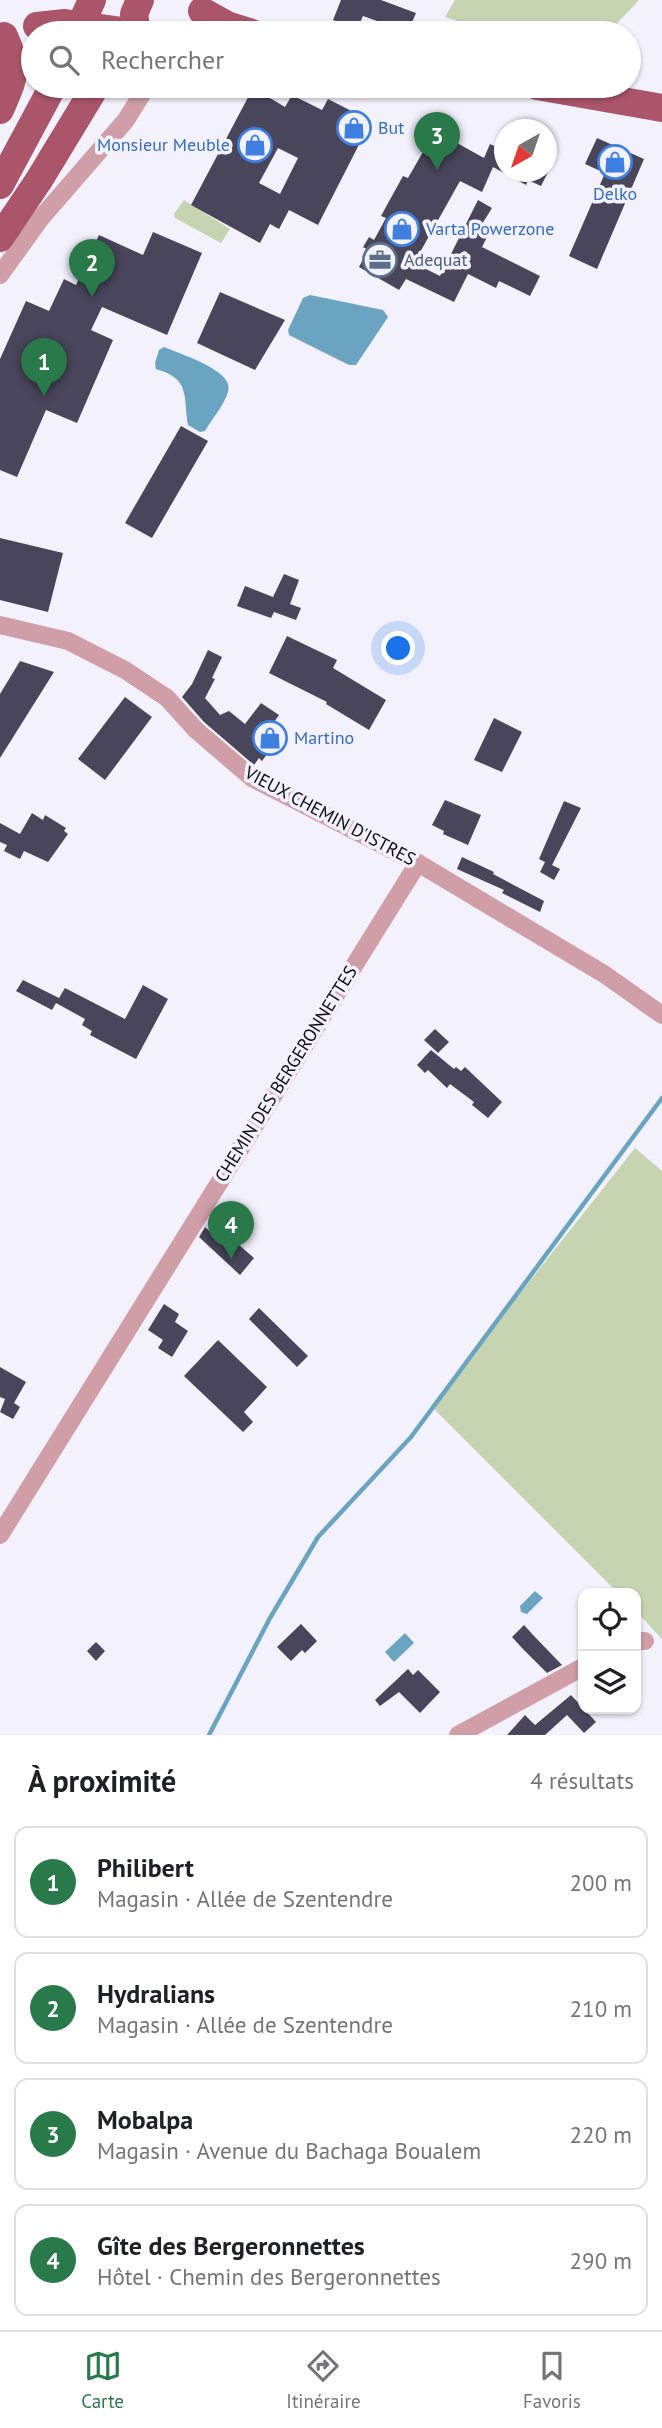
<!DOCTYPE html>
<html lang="fr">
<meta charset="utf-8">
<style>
:root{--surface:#fff;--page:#f2f2f2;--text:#202124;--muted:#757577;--line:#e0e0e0;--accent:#29794a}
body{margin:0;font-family:"PT Sans",sans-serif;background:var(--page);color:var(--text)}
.controls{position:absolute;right:21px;bottom:21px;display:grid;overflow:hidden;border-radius:14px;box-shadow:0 2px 5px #0004}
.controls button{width:63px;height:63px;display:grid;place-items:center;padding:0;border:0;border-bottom:2px solid var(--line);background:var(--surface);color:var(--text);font:35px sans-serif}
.compass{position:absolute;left:494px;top:119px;width:63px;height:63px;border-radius:50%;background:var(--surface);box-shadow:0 2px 5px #0004;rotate:220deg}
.you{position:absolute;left:399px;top:649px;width:24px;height:24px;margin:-18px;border:5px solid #fff;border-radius:50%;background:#1a73e8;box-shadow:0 0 0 10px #1a73e833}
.badge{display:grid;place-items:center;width:46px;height:46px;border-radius:50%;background:var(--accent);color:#fff;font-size:23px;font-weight:700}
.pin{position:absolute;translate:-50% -58px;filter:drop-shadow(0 2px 4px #0008)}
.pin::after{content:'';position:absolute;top:37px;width:24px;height:21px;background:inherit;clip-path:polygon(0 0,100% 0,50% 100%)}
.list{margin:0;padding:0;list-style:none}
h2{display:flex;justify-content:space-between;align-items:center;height:91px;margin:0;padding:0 28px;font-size:30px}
h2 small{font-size:23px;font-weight:400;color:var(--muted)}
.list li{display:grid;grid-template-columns:46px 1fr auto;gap:21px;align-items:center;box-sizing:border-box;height:112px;margin:0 14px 14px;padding:0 14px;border:2px solid var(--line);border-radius:14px}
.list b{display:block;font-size:26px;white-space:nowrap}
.list p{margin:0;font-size:23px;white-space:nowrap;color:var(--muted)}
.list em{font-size:23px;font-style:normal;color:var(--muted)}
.icon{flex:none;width:38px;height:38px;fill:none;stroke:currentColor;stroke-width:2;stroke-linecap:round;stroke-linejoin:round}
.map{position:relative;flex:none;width:662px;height:1735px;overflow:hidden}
.search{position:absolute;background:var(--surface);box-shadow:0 2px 5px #0004;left:21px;right:21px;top:21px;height:77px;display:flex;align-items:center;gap:18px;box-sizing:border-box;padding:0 24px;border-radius:38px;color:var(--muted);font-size:26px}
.sheet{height:595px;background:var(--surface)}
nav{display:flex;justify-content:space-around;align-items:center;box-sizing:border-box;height:98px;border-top:2px solid var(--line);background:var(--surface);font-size:19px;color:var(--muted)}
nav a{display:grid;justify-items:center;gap:4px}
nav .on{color:var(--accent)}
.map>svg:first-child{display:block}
.green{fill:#c7d4b1}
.water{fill:#6ba4c0}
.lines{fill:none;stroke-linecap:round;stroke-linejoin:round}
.stream{stroke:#6ba4c0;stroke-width:4.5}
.building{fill:#49465c;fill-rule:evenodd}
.street{stroke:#d09ea7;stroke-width:18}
.primary{stroke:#aa556a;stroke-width:28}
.labels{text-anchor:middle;stroke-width:7;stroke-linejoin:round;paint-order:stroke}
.shop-label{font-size:18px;fill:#366cbe;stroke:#f2f1fc;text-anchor:start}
.service-label{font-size:18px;fill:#4e5e75;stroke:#f2f1fc;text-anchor:start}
.street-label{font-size:18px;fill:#0e0c15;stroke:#f2f1fc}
</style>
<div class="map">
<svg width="662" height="1735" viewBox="0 0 662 1735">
<rect width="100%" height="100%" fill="#f2f1fc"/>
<g class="green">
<path d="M455,0H639L608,33H495L445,17Z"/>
<path d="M184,200L230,229L221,243L175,218L174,214Z"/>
<path d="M635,1148L662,1171V1639L636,1611V1593H618L431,1406Z"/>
</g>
<g class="water">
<path d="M310,295L383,310L388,317L356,365H349L289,335L288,330L303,298Z"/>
<path d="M164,347C180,354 236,371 228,392C224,405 212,419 205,431L200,432L188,425C183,396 191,379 156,369L155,363L159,350Z"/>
<path d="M535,1591L543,1598L527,1614L521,1612L520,1606Z"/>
<path d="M405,1633L414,1643L394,1662L385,1652Z"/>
</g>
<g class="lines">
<path class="stream" d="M209,1735L270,1618L318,1537L411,1437L662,1098"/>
</g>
<g class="building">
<path d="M341,0H381L416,13L408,32L363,16L357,29L333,20Z"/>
<path d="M253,88L285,107L292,95L322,110L328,99L371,121L318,225L289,210L279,229L270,224L260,243L191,205ZM278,148L298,158L280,194L259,183Z"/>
<path d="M435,131L447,137L449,132L459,138L457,143L484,158L490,144L505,151V172H548L541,186L528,180L526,185L493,167L482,192L460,181L414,263L440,276L478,200L492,208L482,224L491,229L482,247L540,276L530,296L499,281L496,288L468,274L454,302L406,279L399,290L359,267L368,250L363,247L369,237L374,240L386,218L381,216L387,205L403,176L408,178Z"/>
<path d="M597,138L644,159L597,269L569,256L605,173L585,164Z"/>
<path d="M153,232L202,253L167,335L102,307L91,330L113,340L77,423L46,410L17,477L0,470V359L26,301L49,311L64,279L76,285L99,235L143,255Z"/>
<path d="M220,292L285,320L255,370L197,343Z"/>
<path d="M181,426L208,441L152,538L125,523Z"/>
<path d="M0,538L63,553L48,612L0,600Z"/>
<path d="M284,574L299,580L290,604L301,608L296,620L274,612L271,618L237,606L245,586L273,597Z"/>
<path d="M287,636L337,660L333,668L386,700L369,730L326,704L327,702L269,673Z"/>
<path d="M208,650L222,657L212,678L215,679L205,698L220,715L229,711L245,724L261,703L279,715L263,738L273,746L262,761L259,758L254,765L204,722L182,697L192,684Z"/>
<path d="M20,661L54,672L0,758V694Z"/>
<path d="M125,697L152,717L105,780L78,759Z"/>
<path d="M494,718L522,732L502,772L474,760Z"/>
<path d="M445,800L481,815L468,845L443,834L444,831L432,825Z"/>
<path d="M564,801L581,808L552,865L560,869L554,880L540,872L545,862L539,859Z"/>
<path d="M32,813L43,820L45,815L66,828L64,831L68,834L48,862L24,851L20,859L4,851L7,845L0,842V823L20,834Z"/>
<path d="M462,857L494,872L493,874L544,901L540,912L502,893L504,890L457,869Z"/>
<path d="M23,980L59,998L65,988L125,1019L143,985L168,999L136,1059L90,1035L92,1031L82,1025L85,1019L56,1003L52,1010L16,991Z"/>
<path d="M435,1029L449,1042L438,1053L424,1040Z"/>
<path d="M431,1050L454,1069L456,1067L461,1071L465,1067L502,1102L488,1118L472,1105L474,1102L450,1084L447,1088L428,1070L425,1073L417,1065Z"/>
<path d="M205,1227L231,1251L238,1244L254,1258L240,1275L199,1237Z"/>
<path d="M164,1304L179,1314L175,1322L188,1331L172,1357L158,1348L163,1340L148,1330Z"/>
<path d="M259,1308L308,1356L297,1367L249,1319Z"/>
<path d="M218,1340L267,1387L244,1412L253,1422L243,1432L184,1376Z"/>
<path d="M0,1367L26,1382L14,1403L20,1407L13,1419L0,1412L5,1399L0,1397Z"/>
<path d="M301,1624L317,1641L305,1653L302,1650L291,1661L277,1647Z"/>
<path d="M524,1625L534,1636L562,1665L547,1673L522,1648L512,1637Z"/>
<path d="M96,1642L105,1651L96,1661L87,1651Z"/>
<path d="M408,1669L413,1675L418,1670L440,1692L420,1713L399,1692L380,1706L375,1700Z"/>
<path d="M571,1695L596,1722L584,1733L567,1715L545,1735H507L525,1715L535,1725Z"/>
</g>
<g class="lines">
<g class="street">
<path d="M0,275L41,218L126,120L147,86"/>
<path d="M0,625L68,641L125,670L167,698L196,730L252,778L418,863L604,974L662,1015"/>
<path d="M0,1535L418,863"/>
<path d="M636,1641H645"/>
<path d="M458,1735L583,1667"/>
</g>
<g class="primary">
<path d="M202,11L227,25L252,33"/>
<path d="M37,26L65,23L137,33"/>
<path d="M77,33L92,0"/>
<path d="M137,33L134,14L140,0"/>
<path d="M537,86L662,108"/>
<path d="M0,110C14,76 20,71 4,36"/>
<path d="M0,185L53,86"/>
<path d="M0,238L39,180L96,86"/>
</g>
</g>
<defs>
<g id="shop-ring" transform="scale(1.75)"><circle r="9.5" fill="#f2f1fc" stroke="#3f7fe0" stroke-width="1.5"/><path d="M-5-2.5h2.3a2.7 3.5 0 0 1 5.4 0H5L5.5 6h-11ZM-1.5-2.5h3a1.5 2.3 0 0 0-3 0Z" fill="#3f7fe0"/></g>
<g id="office-ring" transform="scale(1.75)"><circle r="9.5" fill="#f2f1fc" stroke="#5c6f8a" stroke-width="1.5"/><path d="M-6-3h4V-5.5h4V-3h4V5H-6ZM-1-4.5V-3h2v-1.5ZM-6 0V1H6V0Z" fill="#5c6f8a"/></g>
</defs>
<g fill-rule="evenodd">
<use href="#shop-ring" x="354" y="128"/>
<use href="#shop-ring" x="255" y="145"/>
<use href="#shop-ring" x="615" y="162"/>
<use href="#shop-ring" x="402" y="229"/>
<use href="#office-ring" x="380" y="260"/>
<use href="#shop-ring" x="270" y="738"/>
</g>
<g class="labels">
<g class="shop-label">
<text x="378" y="134">But</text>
<text x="230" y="151" text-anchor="end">Monsieur Meuble</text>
<text x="615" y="200" text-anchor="middle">Delko</text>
<text x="426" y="235">Varta Powerzone</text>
<text x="294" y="744">Martino</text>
</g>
<g class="service-label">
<text x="404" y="266">Adequat</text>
</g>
<g class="street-label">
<text transform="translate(330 816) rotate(28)" y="6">VIEUX CHEMIN D'ISTRES</text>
<text transform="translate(286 1074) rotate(-58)" y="6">CHEMIN DES BERGERONNETTES</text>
</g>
</g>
</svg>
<div class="controls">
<button><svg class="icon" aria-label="locate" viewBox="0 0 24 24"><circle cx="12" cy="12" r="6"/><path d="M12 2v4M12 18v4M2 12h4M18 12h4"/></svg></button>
<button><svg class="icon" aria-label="layers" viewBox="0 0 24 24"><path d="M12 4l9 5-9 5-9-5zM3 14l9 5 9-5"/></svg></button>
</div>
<svg class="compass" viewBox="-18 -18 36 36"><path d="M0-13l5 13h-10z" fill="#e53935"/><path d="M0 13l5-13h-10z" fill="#757577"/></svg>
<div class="you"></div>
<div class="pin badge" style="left:44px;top:396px">1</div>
<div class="pin badge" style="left:92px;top:297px">2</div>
<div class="pin badge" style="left:437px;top:170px">3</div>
<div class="pin badge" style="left:231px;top:1259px">4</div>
<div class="search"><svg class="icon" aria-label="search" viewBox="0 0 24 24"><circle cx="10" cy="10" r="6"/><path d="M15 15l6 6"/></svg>Rechercher</div>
</div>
<section class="sheet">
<h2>À proximité<small>4 résultats</small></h2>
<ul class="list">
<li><span class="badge">1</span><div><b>Philibert</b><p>Magasin · Allée de Szentendre</p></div><em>200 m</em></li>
<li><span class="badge">2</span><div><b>Hydralians</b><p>Magasin · Allée de Szentendre</p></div><em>210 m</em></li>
<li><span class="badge">3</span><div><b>Mobalpa</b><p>Magasin · Avenue du Bachaga Boualem</p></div><em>220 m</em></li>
<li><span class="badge">4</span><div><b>Gîte des Bergeronnettes</b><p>Hôtel · Chemin des Bergeronnettes</p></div><em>290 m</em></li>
</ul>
</section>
<nav>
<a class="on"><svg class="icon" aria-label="map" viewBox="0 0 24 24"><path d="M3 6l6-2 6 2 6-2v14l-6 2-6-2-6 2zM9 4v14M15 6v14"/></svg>Carte</a>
<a><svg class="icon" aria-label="directions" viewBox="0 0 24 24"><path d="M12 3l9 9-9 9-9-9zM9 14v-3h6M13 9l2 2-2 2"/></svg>Itinéraire</a>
<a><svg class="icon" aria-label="saved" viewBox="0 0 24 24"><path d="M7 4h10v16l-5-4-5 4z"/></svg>Favoris</a>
</nav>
